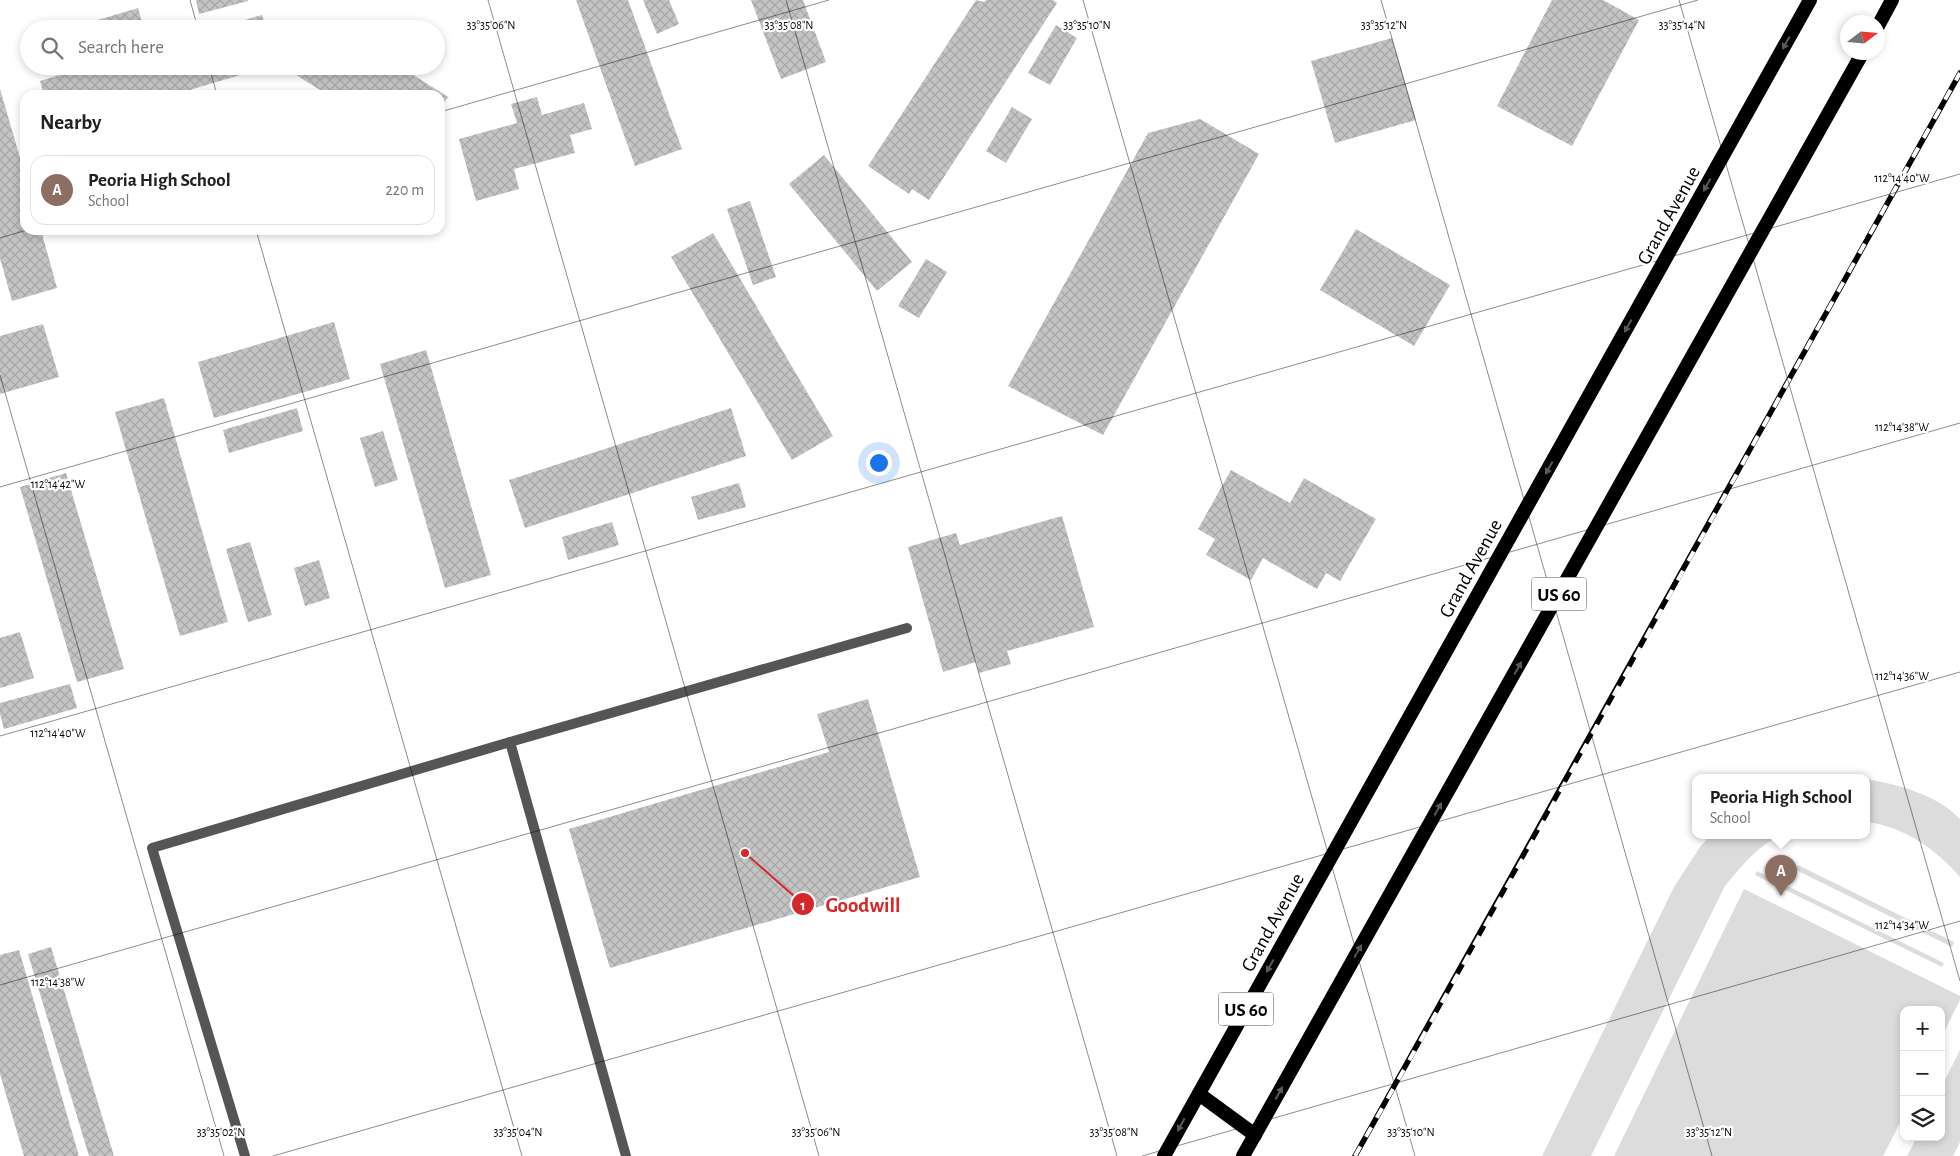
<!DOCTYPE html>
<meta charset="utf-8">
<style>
:root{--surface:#fff;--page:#f2f2f2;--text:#202124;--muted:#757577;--line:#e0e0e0;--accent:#2563eb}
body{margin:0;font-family:"Alegreya Sans",sans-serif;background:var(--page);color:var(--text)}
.controls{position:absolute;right:15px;bottom:15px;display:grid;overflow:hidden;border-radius:10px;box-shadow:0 2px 8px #0003}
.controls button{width:45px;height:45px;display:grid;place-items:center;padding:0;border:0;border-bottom:1px solid var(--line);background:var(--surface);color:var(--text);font:25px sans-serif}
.compass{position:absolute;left:1840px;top:15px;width:45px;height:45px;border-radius:50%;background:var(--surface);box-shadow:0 2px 8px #0003;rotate:74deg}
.you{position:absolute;left:878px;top:462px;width:18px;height:18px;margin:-12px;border:4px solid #fff;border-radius:50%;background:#1a73e8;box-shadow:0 0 0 8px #1a73e833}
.badge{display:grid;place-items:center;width:32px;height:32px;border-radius:50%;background:var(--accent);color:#fff;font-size:16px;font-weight:700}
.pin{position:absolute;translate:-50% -41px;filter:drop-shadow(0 1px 2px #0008)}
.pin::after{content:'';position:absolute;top:26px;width:18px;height:15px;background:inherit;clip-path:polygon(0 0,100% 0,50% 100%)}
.popup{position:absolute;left:1692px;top:774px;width:178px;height:65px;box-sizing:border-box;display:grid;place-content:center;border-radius:10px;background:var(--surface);filter:drop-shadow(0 1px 4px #0005);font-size:16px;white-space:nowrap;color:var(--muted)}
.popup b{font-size:19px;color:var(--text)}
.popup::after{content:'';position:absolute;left:50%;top:100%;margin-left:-10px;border:10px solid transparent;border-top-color:var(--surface)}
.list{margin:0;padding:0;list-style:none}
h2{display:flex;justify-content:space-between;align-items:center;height:65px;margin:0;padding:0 20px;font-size:21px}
h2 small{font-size:16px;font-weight:400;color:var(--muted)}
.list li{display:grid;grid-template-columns:32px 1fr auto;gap:15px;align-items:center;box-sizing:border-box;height:70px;margin:0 10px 10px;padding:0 10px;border:1px solid var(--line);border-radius:15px}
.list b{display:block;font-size:19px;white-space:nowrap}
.list p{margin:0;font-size:16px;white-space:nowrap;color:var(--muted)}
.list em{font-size:16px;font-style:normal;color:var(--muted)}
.icon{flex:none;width:28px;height:28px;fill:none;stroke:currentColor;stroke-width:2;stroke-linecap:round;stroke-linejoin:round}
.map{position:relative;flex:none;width:1960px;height:1156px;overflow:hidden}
.search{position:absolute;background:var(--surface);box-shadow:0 2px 8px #0003;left:20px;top:20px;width:425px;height:55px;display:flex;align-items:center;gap:12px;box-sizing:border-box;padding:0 18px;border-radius:28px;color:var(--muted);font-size:19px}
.panel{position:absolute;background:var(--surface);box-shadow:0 2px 8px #0003;left:20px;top:90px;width:425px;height:145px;border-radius:15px}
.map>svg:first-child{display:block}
.park{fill:#dcdcdc}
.building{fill:url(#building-cross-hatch)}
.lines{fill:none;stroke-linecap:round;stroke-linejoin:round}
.service{stroke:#555;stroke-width:10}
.trunk{stroke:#000;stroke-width:14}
.rail-casing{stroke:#000;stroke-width:5.5}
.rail{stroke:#fff;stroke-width:4;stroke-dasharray:11;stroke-linecap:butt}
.oneway{fill:#595959}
.ticks{fill:none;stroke:#000;stroke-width:1;stroke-opacity:0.45}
.labels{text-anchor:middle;stroke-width:4.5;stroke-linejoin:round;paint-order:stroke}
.shield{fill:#fff;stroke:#4c4c4c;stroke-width:1}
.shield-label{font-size:19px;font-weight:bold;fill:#000}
.street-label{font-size:20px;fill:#000;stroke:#fff}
.ticks-label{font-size:12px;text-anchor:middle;fill:#000;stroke:#fff;stroke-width:4.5;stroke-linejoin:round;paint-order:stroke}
.leader{fill:none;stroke:#d62828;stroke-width:2}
.callout-dot{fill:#d62828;stroke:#fff;stroke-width:2}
.mark-label{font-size:15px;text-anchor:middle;font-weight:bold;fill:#fff}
.callout-label{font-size:21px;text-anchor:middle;font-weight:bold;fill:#d62828;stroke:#fff;stroke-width:4.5;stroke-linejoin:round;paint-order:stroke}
</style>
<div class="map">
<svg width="1960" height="1156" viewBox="0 0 1960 1156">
<defs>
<pattern id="building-cross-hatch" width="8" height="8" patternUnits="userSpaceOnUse" patternTransform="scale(1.25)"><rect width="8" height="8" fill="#c4c4c4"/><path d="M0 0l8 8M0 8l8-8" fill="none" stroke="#a7a7a7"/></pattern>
</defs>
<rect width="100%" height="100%" fill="#fff"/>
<g class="park">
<path d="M1866,779C1898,784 1937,795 1960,819V877C1936,849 1903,826 1866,822Z"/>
<path d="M1711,835H1782C1758,845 1742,866 1725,886L1591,1156H1542L1674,887L1700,847Z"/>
<path d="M1798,865L1954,942L1952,947L1796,870Z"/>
<path d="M1757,871L1944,963L1942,967L1755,875Z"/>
<path d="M1744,889L1960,996V1000L1941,1038V1010H1904V1115L1883,1156H1614Z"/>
<path d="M1960,1050V1142L1953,1156H1907L1917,1137H1941V1088Z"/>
</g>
<g class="building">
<path d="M196,0H248V1L199,14Z"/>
<path d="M576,0H628L682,149L635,166Z"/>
<path d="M643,0H669L679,24L657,34Z"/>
<path d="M751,0H803L826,62L781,79Z"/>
<path d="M976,0L984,2L986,0H1053L1057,3L929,200L912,189L909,194L868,166Z"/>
<path d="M1552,0H1603L1639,20L1572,146L1497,106Z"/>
<path d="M138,8L144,29H71V28Z"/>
<path d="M262,15L267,29H217V28Z"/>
<path d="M1056,25L1077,38L1050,85L1028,73Z"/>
<path d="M1392,38L1416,120L1335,143L1311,61Z"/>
<path d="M90,66H267V67L173,95H44L40,81Z"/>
<path d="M301,66H399L448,97L440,109V95H328L296,75Z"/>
<path d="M0,89L25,175V230H41L57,288L12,301L0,258Z"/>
<path d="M537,97L542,115L584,103L592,129L570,135L575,153L514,169L519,189L476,201L459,139L517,123L511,104Z"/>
<path d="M1012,107L1032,119L1006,163L986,151Z"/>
<path d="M1200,119L1259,154L1103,435L1008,386L1148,133Z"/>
<path d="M824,155L912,262L877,291L789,184Z"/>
<path d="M750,201L776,277L753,285L727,209Z"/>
<path d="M1356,229L1450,285L1414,346L1320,290Z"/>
<path d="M713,233L833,436L792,460L671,257Z"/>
<path d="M926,259L947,272L919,318L898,306Z"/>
<path d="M334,322L350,379L214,418L198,362Z"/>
<path d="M43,324L59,377L0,394V336Z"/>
<path d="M426,350L491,575L445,588L380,364Z"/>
<path d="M164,398L228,622L180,636L115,412Z"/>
<path d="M297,408L303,431L229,453L223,430Z"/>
<path d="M731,408L746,456L525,528L509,480Z"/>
<path d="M383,431L398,480L375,487L360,438Z"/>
<path d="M1231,470L1290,503L1304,478L1376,519L1340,581L1326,573L1317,589L1263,558L1251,580L1206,555L1215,539L1198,529Z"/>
<path d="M66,473L124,669L77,682L20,487Z"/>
<path d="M739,483L746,507L698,520L691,497Z"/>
<path d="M1062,516L1094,627L1007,651L1011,664L979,673L976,662L943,672L908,547L956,533L960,545Z"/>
<path d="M612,522L619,545L568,560L562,537Z"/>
<path d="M250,542L272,615L248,622L226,549Z"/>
<path d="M319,560L330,598L305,606L294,568Z"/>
<path d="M20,632L34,678L0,688V638Z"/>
<path d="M70,684L77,708L4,729L0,714V703Z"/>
<path d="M868,699L920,877L610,968L569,829L829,752L817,714Z"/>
<path d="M51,947L114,1156H89L28,954Z"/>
<path d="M19,950L79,1156H24L0,1074V955Z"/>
</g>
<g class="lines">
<g class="service">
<path d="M245,1156L152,848L510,742"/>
<path d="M626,1156L510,742L907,628"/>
</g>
<g class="trunk">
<path d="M1878,26L1892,0"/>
<path d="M1199,1094L1255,1135"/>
<path d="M1164,1156L1810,0"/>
<path d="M1243,1156L1863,52"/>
</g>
<g class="rail-casing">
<path id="rail" d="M1355,1156C1559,797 1758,434 1960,73"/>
</g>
<use href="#rail" class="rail"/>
</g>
<defs><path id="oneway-solid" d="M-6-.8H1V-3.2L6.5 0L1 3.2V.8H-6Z" transform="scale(1.25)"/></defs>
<g class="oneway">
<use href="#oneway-solid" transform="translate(1786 43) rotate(119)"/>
<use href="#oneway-solid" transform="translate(1707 185) rotate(119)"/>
<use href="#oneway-solid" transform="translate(1628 326) rotate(119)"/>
<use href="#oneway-solid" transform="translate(1549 468) rotate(119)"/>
<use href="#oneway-solid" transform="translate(1518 668) rotate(-61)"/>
<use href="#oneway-solid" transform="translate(1438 809) rotate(-61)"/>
<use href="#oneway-solid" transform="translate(1358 951) rotate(-61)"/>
<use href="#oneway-solid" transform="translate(1270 966) rotate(119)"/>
<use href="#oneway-solid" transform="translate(1279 1093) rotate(-61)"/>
<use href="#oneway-solid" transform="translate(1181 1125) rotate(119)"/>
</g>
<path class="ticks" d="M190,0L198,29M488,0L819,1156M786,0L1117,1156M1083,0L1415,1156M1381,0L1712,1156M1679,0L1960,981M209,66L217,95M440,112L829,0M256,230L522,1156M0,238L27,230M0,375L224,1156M0,487L1698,0M0,736L1960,174M0,985L1960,423M273,1156L1960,672M1142,1156L1960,921"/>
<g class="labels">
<g class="shield">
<rect x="1531.5" y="577.5" width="55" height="33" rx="4"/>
<rect x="1218.5" y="992.5" width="55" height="33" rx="4"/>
</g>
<g class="shield-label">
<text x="1559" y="601">US 60</text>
<text x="1246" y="1016">US 60</text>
</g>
<g class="street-label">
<text transform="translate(1668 215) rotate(-61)" y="7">Grand Avenue</text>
<text transform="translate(1470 568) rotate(-61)" y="7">Grand Avenue</text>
<text transform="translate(1272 922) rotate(-61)" y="7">Grand Avenue</text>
</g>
</g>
<g class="ticks-label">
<text x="491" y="29">33°35'06"N</text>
<text x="789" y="29">33°35'08"N</text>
<text x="1087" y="29">33°35'10"N</text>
<text x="1384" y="29">33°35'12"N</text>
<text x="1682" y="29">33°35'14"N</text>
<text x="1902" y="182">112°14'40"W</text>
<text x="1902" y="431">112°14'38"W</text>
<text x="58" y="488">112°14'42"W</text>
<text x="1902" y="680">112°14'36"W</text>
<text x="58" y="737">112°14'40"W</text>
<text x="1902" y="929">112°14'34"W</text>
<text x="58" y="986">112°14'38"W</text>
<text x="221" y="1136">33°35'02"N</text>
<text x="518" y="1136">33°35'04"N</text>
<text x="816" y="1136">33°35'06"N</text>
<text x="1114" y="1136">33°35'08"N</text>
<text x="1411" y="1136">33°35'10"N</text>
<text x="1709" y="1136">33°35'12"N</text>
</g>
<path class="leader" d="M745 853L803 904"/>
<g class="callout-dot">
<circle cx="745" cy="853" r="5"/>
<circle cx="803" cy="904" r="12"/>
</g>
<g class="mark-label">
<text x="803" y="910">1</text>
</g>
<g class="callout-label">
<text x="863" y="912">Goodwill</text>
</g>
</svg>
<div class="controls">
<button>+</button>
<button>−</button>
<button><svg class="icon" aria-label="layers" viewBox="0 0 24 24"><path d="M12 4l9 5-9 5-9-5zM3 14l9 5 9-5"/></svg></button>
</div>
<svg class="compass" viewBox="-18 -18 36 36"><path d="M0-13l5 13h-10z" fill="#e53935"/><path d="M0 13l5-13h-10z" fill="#757577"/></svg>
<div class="you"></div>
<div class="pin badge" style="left:1781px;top:896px;background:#8d6e63">A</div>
<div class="popup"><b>Peoria High School</b>School</div>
<div class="search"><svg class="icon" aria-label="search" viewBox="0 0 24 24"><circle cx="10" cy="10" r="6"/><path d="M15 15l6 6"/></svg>Search here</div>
<section class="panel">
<h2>Nearby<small></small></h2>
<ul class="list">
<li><span class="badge" style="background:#8d6e63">A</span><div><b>Peoria High School</b><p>School</p></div><em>220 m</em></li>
</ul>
</section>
</div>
